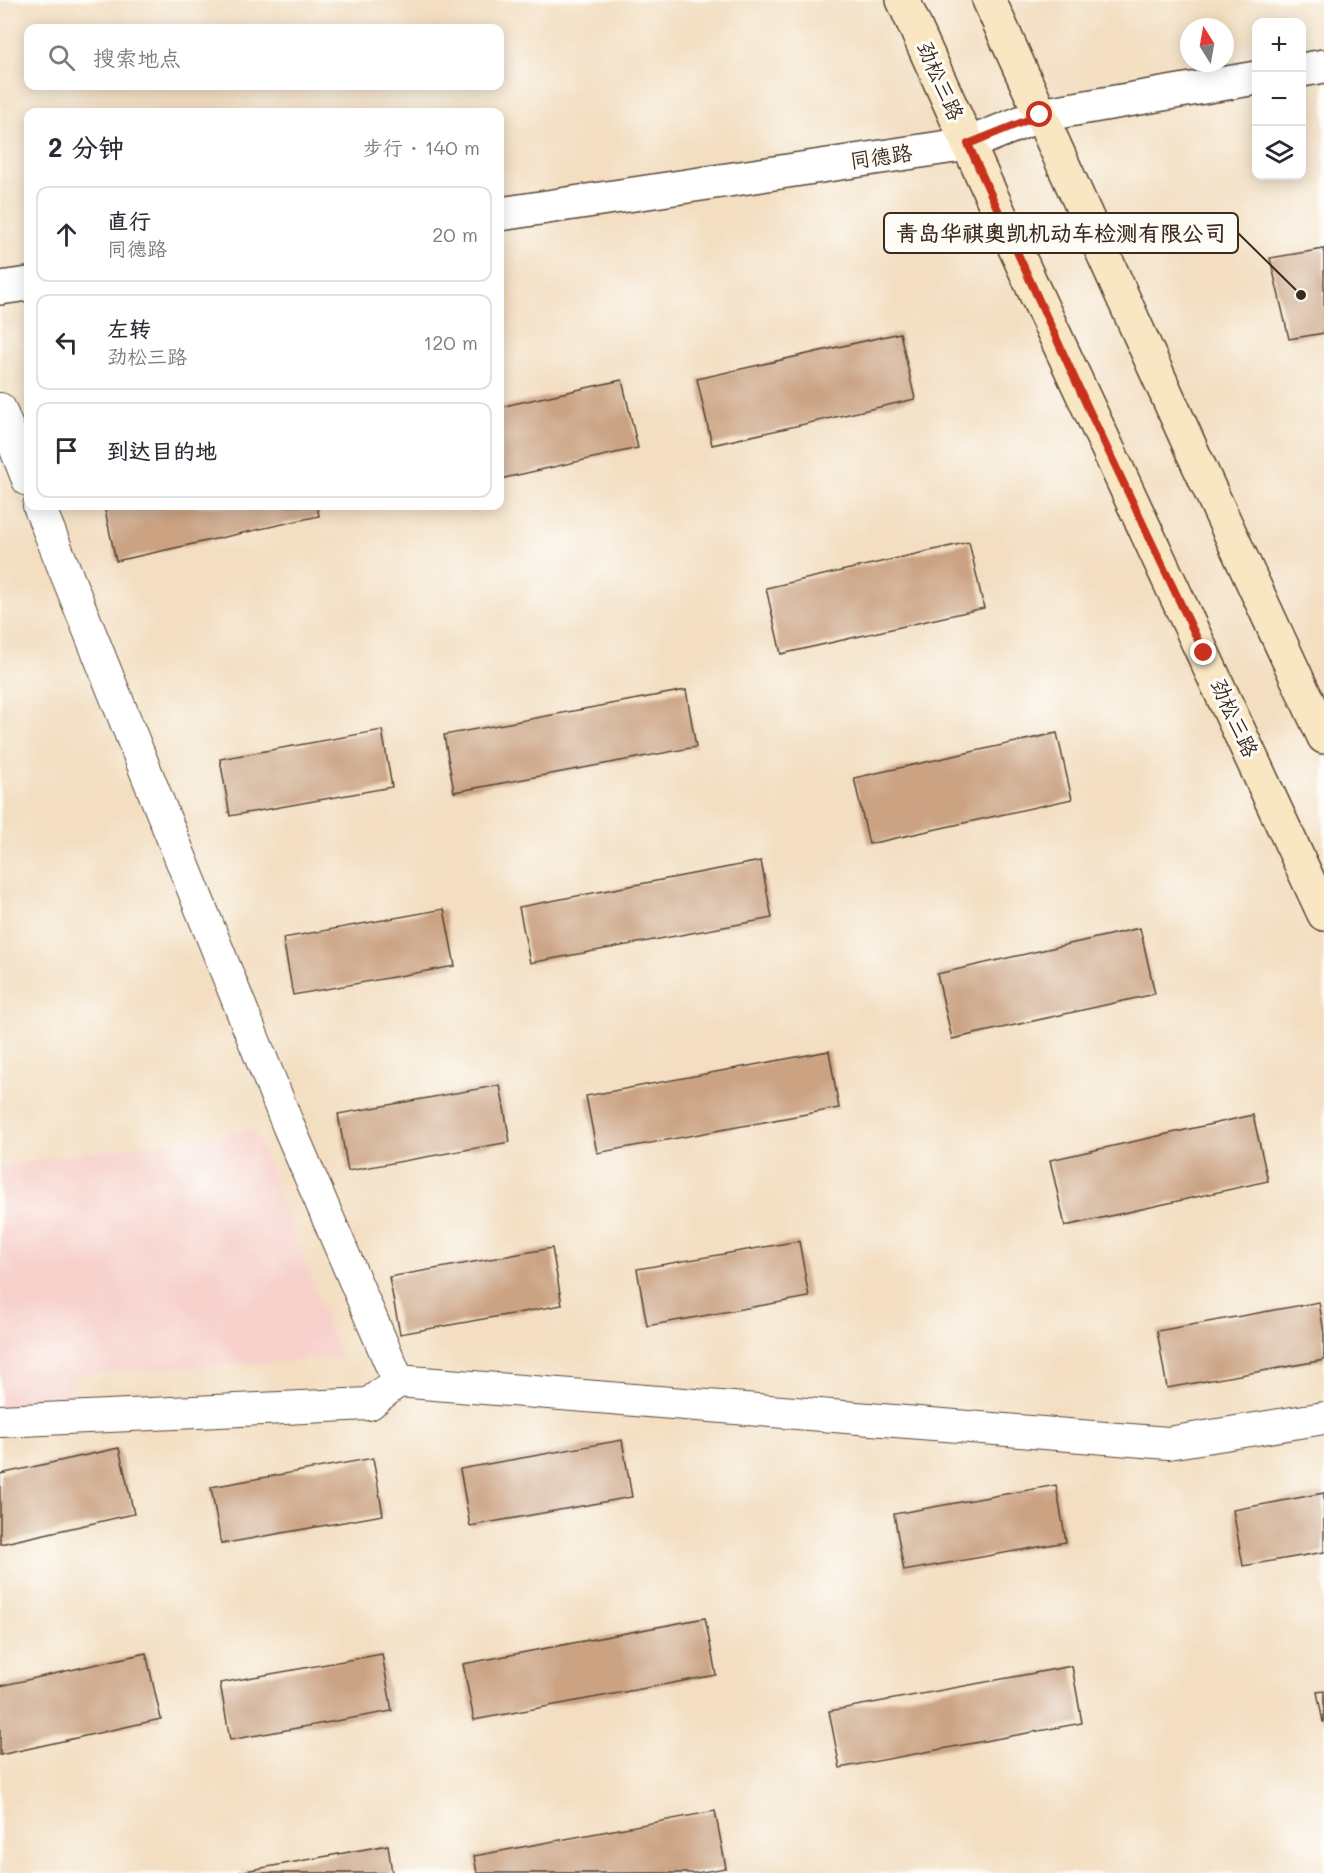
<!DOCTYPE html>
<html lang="zh">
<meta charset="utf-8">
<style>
:root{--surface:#fff;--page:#f2f2f3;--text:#2b2b33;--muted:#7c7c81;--line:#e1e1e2}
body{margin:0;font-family:Mali,"LXGW WenKai TC",sans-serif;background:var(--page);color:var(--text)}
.controls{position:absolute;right:18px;top:18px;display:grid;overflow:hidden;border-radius:12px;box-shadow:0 3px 15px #0003}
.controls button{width:54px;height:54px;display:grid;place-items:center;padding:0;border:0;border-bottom:2px solid var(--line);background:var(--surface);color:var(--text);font:30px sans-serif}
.compass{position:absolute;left:1180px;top:18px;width:54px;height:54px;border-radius:50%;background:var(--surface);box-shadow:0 3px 15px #0003;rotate:349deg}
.stop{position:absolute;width:18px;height:18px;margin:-14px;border:4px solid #c8321e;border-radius:50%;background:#fff}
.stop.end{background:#c8321e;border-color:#fff;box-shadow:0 2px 6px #0008}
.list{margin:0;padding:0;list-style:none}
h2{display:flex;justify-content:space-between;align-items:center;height:78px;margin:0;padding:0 24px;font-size:26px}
h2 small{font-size:20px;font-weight:400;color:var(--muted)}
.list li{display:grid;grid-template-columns:39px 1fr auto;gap:18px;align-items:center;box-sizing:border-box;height:96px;margin:0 12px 12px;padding:0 12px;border:2px solid var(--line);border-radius:12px}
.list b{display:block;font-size:22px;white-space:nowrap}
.list p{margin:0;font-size:20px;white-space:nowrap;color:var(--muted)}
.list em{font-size:20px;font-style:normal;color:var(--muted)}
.icon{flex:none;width:33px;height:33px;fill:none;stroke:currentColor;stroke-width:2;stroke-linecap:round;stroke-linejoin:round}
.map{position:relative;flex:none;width:1324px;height:1873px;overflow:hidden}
.search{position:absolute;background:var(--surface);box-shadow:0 3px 15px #0003;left:24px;top:24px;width:480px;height:66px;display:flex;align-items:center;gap:15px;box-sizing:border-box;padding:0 21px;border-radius:12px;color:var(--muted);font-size:22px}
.panel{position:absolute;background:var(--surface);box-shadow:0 3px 15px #0003;left:24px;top:108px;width:480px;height:402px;border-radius:12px}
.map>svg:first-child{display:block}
.built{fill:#f7d0cb}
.building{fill:#cba383}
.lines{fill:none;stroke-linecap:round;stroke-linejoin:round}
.minor-casing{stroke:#574536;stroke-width:34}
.tertiary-casing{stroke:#574536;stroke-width:36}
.secondary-casing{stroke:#574536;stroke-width:36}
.minor{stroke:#fff;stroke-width:32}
.tertiary{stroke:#fff;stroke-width:33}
.secondary{stroke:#f9e7c3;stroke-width:33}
.route{stroke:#c8321e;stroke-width:8}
.labels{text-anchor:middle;stroke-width:6;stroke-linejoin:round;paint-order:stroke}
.street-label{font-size:21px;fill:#3b2a1e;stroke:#fdfcf7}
.leader{fill:none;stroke:#3b2a1e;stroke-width:2}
.callout-dot{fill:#3b2a1e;stroke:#fdfcf7;stroke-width:2}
.callout{fill:#fdfcf7;stroke:#3b2a1e;stroke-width:2}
.callout-label{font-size:22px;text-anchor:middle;font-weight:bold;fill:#3b2a1e}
</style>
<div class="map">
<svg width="1324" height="1873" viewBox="0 0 1324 1873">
<rect width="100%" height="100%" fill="#fdfcf7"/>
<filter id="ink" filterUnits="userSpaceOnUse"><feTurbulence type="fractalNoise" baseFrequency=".0167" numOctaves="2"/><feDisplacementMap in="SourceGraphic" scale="12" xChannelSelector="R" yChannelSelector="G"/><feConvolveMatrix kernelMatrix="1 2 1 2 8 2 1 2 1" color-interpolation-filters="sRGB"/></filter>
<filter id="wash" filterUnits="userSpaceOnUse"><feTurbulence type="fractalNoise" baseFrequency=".008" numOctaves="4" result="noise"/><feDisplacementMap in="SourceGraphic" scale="24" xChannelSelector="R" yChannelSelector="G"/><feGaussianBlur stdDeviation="1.35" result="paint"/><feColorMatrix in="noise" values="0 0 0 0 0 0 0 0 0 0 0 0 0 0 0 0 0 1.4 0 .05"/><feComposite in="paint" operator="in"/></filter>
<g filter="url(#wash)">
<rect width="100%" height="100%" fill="#f3dec1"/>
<path class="built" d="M255,1129L341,1358L72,1375L71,1417L0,1413V1166Z"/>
<g id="blocks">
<g class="building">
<path d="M1324,249V333L1289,339L1270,258Z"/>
<path d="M900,333L915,399L712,445L697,379Z"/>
<path d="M622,380L638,448L500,479V407Z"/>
<path d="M104,506H317L319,516L116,561Z"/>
<path d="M969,542L984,608L781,654L766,588Z"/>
<path d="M686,690L696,747L454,792L444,735Z"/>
<path d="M382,730L392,787L230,816L220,759Z"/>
<path d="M1057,733L1072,799L869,844L854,778Z"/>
<path d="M761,861L772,918L530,963L519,907Z"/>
<path d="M444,909L455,966L293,995L283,938Z"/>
<path d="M1140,928L1155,994L952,1039L937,974Z"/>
<path d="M829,1051L839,1108L597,1153L586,1096Z"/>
<path d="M500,1085L510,1142L348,1171L338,1114Z"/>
<path d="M1253,1115L1268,1181L1065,1226L1050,1160Z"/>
<path d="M799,1241L809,1297L647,1326L637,1269Z"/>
<path d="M552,1248L562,1305L400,1334L389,1277Z"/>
<path d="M1319,1302L1324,1333V1360L1167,1388L1157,1331Z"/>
<path d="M622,1440L632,1497L470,1526L460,1469Z"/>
<path d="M119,1448L134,1514L0,1544V1474Z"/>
<path d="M373,1458L383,1515L221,1544L211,1487Z"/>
<path d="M1056,1485L1066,1542L904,1571L894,1514Z"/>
<path d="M1324,1493V1552L1243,1566L1233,1510Z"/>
<path d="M705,1618L716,1675L474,1720L463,1664Z"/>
<path d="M146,1653L161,1719L0,1755V1686Z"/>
<path d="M382,1654L392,1711L230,1740L220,1683Z"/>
<path d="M1072,1666L1082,1723L840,1768L829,1711Z"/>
<path d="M1324,1691V1722H1323L1317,1692Z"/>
<path d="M715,1811L726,1868L696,1873H477L474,1856Z"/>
<path d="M388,1845L392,1873H240V1872Z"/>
</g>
</g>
</g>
<g filter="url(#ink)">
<use href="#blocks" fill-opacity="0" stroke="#574536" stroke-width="1.5"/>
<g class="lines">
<g class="minor-casing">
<g id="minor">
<path d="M0,409L28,480"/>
<path d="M39,506L288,1125L398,1381"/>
<path d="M0,1421L369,1404L398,1381L1168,1443L1324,1418"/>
</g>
</g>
<g class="tertiary-casing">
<g id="tertiary">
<path d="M1302,70L1324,66"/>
<path d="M500,214L968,144L1040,115L1256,78"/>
<path d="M0,288L28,284"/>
</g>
</g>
<g class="secondary-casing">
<g id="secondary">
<path d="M903,0L1034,290L1324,914"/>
<path d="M989,0L1193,453L1324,737"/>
</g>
</g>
<use href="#minor" class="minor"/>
<use href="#tertiary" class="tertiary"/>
<use href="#secondary" class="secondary"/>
</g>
</g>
<g class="lines" filter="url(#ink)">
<path class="route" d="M1040,115L968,144L1088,408L1204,653"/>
</g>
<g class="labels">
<g class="street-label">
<text transform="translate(940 81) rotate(66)" y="7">劲松三路</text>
<text transform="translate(881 157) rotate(-8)" y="7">同德路</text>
<text transform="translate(1234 718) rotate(65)" y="7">劲松三路</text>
</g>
</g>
<path class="leader" d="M1301 295L1238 233"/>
<circle class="callout-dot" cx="1301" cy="295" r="6"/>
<rect class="callout" x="884" y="213" width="354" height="40" rx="6"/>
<g class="callout-label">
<text x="1061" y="241">青岛华祺奥凯机动车检测有限公司</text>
</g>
</svg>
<div class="controls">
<button>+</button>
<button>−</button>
<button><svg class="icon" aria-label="layers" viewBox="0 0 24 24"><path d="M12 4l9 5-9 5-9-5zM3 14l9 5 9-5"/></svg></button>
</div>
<svg class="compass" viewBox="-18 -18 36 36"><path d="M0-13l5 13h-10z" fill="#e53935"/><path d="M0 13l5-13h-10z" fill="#7c7c81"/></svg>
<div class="stop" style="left:1040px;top:115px"></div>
<div class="stop end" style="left:1204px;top:653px"></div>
<div class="search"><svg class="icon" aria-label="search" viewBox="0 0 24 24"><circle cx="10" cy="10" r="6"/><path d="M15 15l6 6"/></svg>搜索地点</div>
<section class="panel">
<h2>2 分钟<small>步行 · 140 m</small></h2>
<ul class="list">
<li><svg class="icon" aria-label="ahead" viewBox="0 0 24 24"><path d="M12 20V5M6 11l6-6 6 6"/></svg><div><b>直行</b><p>同德路</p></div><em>20 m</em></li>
<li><svg class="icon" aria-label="left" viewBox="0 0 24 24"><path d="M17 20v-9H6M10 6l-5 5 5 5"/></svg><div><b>左转</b><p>劲松三路</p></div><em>120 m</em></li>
<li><svg class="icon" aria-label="arrive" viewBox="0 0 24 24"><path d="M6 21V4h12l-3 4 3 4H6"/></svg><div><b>到达目的地</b></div></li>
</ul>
</section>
</div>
